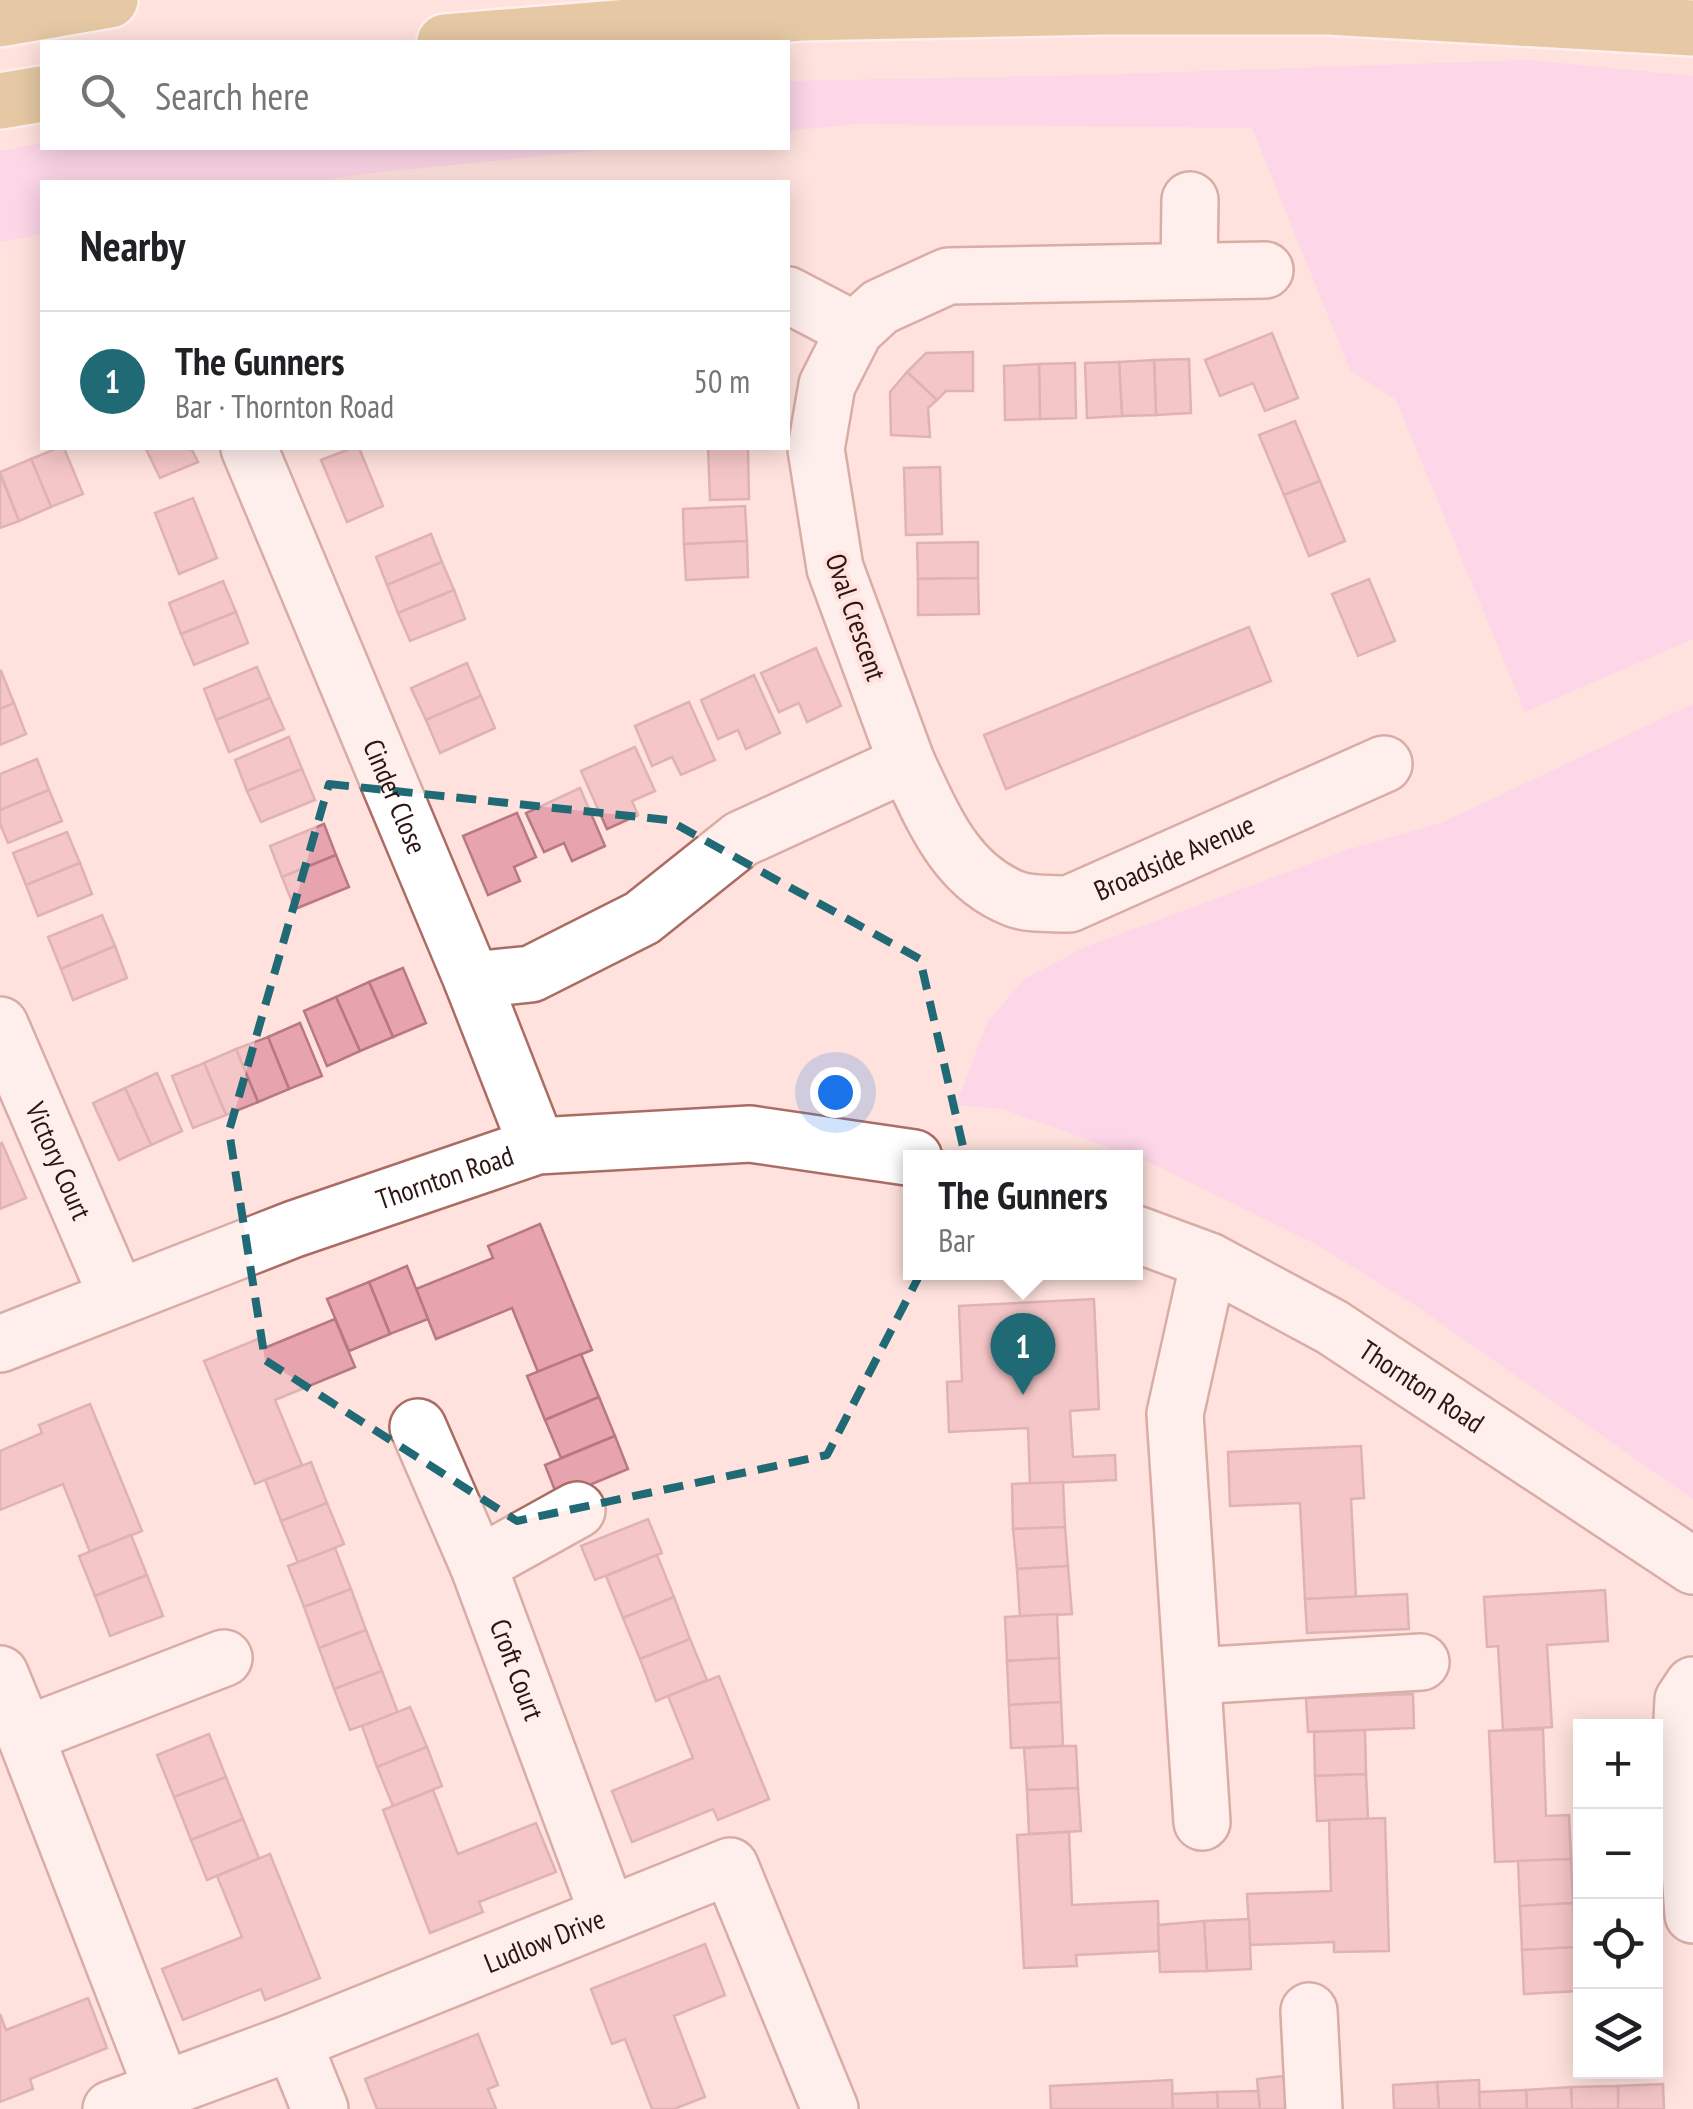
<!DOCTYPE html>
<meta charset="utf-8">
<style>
:root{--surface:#fff;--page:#f2f2f2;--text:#202124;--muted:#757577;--line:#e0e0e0;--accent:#206a75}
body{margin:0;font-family:"PT Sans Narrow",sans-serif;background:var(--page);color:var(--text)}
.controls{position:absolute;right:30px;bottom:30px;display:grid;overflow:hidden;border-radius:0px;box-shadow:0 5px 25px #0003}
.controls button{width:90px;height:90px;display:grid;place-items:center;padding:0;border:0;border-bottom:2px solid var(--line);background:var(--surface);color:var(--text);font:50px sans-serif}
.you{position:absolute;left:835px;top:1092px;width:35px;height:35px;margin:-25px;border:8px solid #fff;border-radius:50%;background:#1a73e8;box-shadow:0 0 0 15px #1a73e833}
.badge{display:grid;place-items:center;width:65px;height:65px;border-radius:50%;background:var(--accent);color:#fff;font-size:32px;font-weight:700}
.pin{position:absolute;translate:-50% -82px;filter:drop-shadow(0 2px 5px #0008)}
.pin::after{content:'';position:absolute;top:52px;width:35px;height:30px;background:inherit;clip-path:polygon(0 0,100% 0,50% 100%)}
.popup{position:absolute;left:903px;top:1150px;width:240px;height:130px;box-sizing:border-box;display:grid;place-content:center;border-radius:0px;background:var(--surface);filter:drop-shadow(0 2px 8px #0005);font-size:32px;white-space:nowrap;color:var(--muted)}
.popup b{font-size:38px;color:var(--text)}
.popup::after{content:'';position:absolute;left:50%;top:100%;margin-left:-20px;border:20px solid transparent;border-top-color:var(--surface)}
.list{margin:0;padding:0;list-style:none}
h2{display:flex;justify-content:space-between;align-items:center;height:130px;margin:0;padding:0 40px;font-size:42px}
h2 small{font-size:32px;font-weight:400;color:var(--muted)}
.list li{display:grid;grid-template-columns:65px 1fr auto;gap:30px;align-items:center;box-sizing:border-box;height:140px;padding:0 40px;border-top:2px solid var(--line)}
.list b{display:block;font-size:38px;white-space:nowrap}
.list p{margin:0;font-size:32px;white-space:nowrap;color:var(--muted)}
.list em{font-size:32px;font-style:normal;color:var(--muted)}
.icon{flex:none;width:55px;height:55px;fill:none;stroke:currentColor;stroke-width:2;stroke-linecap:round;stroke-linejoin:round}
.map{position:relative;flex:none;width:1693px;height:2109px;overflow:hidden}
.search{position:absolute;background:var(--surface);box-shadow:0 5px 25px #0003;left:40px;top:40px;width:750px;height:110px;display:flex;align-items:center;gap:25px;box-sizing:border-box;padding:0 35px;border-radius:0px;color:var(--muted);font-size:38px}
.panel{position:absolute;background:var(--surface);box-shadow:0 5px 25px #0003;left:40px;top:180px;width:750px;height:270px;border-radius:0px}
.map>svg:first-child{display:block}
.green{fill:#fac8f4}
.building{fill:#e8a4ae;stroke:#b97983;stroke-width:2.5}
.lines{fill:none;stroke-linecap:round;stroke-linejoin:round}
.minor-casing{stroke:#ab6d63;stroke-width:60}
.highway-casing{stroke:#fff;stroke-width:60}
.minor{stroke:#fff;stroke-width:55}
.highway{stroke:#c7ab60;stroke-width:55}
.marked{fill:none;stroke:#206a75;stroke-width:8;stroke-dasharray:20 12;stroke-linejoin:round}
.labels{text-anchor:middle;stroke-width:8;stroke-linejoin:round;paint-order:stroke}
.street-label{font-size:28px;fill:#2e1512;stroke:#ffe2dd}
</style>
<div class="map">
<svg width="1693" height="2109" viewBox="0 0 1693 2109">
<rect width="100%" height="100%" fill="#ffe2dd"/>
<g class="green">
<path d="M1528,60L1693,76V639L1525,712L1396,400L1350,370L1252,128L856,124L788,131V81L1095,75Z"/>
<path d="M42,143V148H622L363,174L316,182H42V234L0,242V151Z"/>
<path d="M1693,704V1499L1413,1304L1314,1243L1146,1161L1002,1109L956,1105L987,1023L1024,979L1083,948L1347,850L1441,823Z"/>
</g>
<g class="building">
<path d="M1272,333L1298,398L1265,411L1253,383L1220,396L1205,360Z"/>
<path d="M973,352V391H946L937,400L907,372L926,353Z"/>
<path d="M1189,359L1191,413L1156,415L1154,360Z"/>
<path d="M1154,360L1156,415L1122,416L1119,362Z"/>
<path d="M1119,362L1122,416L1087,418L1085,363Z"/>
<path d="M1075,363L1076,418L1040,419L1039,364Z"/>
<path d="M1039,364L1040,419L1005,420L1004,366Z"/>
<path d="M907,372L937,400L928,408L930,437L891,435L890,392Z"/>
<path d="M1295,421L1320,481L1284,495L1259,435Z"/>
<path d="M58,448H64L83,494L51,507L31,459Z"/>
<path d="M141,448H191L198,462L160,478L146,449Z"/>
<path d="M352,448H359L383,506L347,522L321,460Z"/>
<path d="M708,448H748L749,499L710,500Z"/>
<path d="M31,459L51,507L19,521L0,472Z"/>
<path d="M940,467L942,534L906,535L904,468Z"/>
<path d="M0,474L19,521L0,528Z"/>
<path d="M1320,481L1345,541L1309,556L1284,495Z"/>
<path d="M193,498L217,558L179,574L155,513Z"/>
<path d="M745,506L747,541L684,544L683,509Z"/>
<path d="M431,534L442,562L387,585L376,557Z"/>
<path d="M747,541L748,577L686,580L684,544Z"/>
<path d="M978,542V578L918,579L917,543Z"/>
<path d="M442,562L454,590L398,613L387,585Z"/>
<path d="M978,578L979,614L918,615V579Z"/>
<path d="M1369,579L1395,641L1358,656L1332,594Z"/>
<path d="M223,581L236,612L181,634L169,603Z"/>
<path d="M454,590L465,619L410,641L398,613Z"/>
<path d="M236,612L248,643L194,665L181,634Z"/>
<path d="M1249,627L1271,681L1006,789L984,735Z"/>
<path d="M816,648L841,706L807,722L799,703L779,712L761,673Z"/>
<path d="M467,663L481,696L426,720L411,688Z"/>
<path d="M257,667L270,698L216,720L204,689Z"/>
<path d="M1,671L14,703L0,709V672Z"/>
<path d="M754,675L780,733L746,749L738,730L718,739L701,700Z"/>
<path d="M481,696L495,728L440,753L426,720Z"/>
<path d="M270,698L284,729L229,752L216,720Z"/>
<path d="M689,702L715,760L681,775L672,757L652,766L635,726Z"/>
<path d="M14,703L26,734L0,745V709Z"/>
<path d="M289,737L302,769L247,791L235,760Z"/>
<path d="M635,747L655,791L632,801L638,815L607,829L581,771Z"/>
<path d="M37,759L49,790L0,810V774Z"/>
<path d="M302,769L315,800L261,822L247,791Z"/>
<path d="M580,788L605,846L572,861L564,843L544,852L526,813Z"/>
<path d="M49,790L62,821L8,843L0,824V810Z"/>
<path d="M517,813L536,857L514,867L520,881L488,895L463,836Z"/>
<path d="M324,824L336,855L282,877L270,846Z"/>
<path d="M67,832L80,863L26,885L13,853Z"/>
<path d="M336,855L349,887L295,909L282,877Z"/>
<path d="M80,863L92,894L38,916L26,885Z"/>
<path d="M102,915L115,946L61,969L48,937Z"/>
<path d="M115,946L127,978L73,1000L61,969Z"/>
<path d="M403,968L426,1023L393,1037L369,982Z"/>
<path d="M369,982L393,1037L360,1051L336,997Z"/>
<path d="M336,997L360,1051L327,1066L304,1011Z"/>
<path d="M300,1023L322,1076L289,1089L268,1037Z"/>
<path d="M268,1037L289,1089L258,1102L236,1049Z"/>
<path d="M236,1049L258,1102L226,1115L204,1063Z"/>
<path d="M204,1063L226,1115L193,1128L172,1076Z"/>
<path d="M157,1073L182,1131L151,1145L125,1088Z"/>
<path d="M125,1088L151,1145L119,1160L93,1103Z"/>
<path d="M2,1143L26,1198L0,1209V1144Z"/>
<path d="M540,1224L592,1350L538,1372L512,1308L436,1339L416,1289L493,1258L488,1246Z"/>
<path d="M407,1266L428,1319L390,1334L369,1282Z"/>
<path d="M369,1282L390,1334L349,1351L327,1299Z"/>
<path d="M1094,1299L1099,1409L1070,1411L1073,1457L1115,1455L1116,1480L1030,1484L1028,1428L949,1432L947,1382L962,1381L959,1306Z"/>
<path d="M335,1319L355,1367L275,1400L302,1465L255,1484L204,1361L258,1339L262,1349Z"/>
<path d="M581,1354L599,1397L545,1420L527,1376Z"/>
<path d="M599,1397L615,1436L561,1458L545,1420Z"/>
<path d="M90,1404L142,1531L90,1552L63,1484L0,1510V1451L42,1433L39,1425Z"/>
<path d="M615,1436L628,1469L558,1498L545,1465Z"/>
<path d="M1361,1446L1364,1498L1351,1499L1356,1597L1305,1599L1300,1503L1230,1506L1228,1452Z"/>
<path d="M311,1462L327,1503L281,1521L265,1480Z"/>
<path d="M1063,1482L1065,1527L1013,1529L1012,1484Z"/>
<path d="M327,1503L344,1544L298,1563L281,1521Z"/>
<path d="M648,1519L662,1553L595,1580L581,1546Z"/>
<path d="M1065,1527L1068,1566L1017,1569L1013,1529Z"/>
<path d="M131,1535L147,1575L95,1596L79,1556Z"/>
<path d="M335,1548L351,1589L304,1607L288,1566Z"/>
<path d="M657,1555L674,1597L623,1618L606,1576Z"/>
<path d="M1068,1566L1072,1614L1020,1617L1017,1569Z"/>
<path d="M147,1575L163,1616L110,1636L95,1596Z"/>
<path d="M351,1589L366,1630L319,1648L304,1607Z"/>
<path d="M1605,1590L1608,1641L1547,1645L1552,1727L1503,1730L1498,1646L1487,1647L1484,1597Z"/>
<path d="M1407,1594L1409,1629L1307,1633L1305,1599Z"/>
<path d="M674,1597L690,1639L640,1659L623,1618Z"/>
<path d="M1057,1614L1059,1658L1007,1661L1005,1617Z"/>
<path d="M366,1630L382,1671L334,1689L319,1648Z"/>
<path d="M690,1639L707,1680L656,1701L640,1659Z"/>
<path d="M1059,1658L1061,1702L1009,1705L1007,1661Z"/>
<path d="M382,1671L398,1713L350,1730L334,1689Z"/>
<path d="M719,1676L769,1799L718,1820L713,1809L632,1842L612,1791L693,1758L668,1696Z"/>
<path d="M1413,1694L1414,1728L1308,1732L1306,1698Z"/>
<path d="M1061,1702L1063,1746L1011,1748L1009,1705Z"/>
<path d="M410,1707L427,1747L377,1767L362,1726Z"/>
<path d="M1543,1729L1546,1816L1569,1815L1571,1859L1495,1862L1489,1731Z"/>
<path d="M1365,1730L1366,1774L1315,1776L1314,1732Z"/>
<path d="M209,1734L226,1777L174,1797L157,1755Z"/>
<path d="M1063,1746H1076L1078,1788L1027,1790L1024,1748Z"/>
<path d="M427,1747L442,1786L393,1806L377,1767Z"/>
<path d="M1366,1774L1368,1819L1317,1821L1315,1776Z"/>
<path d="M226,1777L243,1819L191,1840L174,1797Z"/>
<path d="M1078,1788L1081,1831L1029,1834L1027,1790Z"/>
<path d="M433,1790L458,1854L536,1823L556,1872L479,1902L483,1912L430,1933L383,1810Z"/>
<path d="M1385,1818L1389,1951L1334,1952V1942L1250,1945L1247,1894L1331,1891L1329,1820Z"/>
<path d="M243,1819L259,1858L207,1880L191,1840Z"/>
<path d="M1069,1832L1072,1905L1158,1901L1159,1951L1076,1955L1077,1966L1024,1968L1017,1835Z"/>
<path d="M270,1854L320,1978L265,2000L261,1989L183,2020L162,1969L242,1937L217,1876Z"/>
<path d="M1571,1859L1573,1903L1520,1906L1518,1861Z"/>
<path d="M1573,1903L1575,1947L1522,1950L1520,1906Z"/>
<path d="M1249,1919L1251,1969L1207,1971L1204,1921Z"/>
<path d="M1204,1921L1207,1971L1160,1972L1158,1925Z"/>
<path d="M705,1944L725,1995L674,2016L705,2097L674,2109H652L625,2039L612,2044L591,1989Z"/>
<path d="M1575,1947L1578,1991L1524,1994L1522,1950Z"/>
<path d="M88,1998L107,2048L30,2079L33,2089L0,2102V2014L6,2030Z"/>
<path d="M478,2034L498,2085L488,2089L496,2109H377L365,2079Z"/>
<path d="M1293,2075L1296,2109H1260L1257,2079Z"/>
<path d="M1172,2080L1173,2109H1051L1050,2086Z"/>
<path d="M1479,2080L1480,2109H1439L1437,2082Z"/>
<path d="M1437,2082L1439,2109H1394L1393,2085Z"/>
<path d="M1663,2084L1664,2109H1618V2086Z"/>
<path d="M1618,2086V2109H1572L1571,2087Z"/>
<path d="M1571,2087L1572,2109H1527L1526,2090Z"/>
<path d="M1526,2090L1527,2109H1480L1479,2092Z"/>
<path d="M1258,2091L1260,2109H1218L1217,2092Z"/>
<path d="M1217,2092L1218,2109H1173L1172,2094Z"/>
</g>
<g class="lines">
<g class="minor-casing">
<g id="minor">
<path d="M1189,271L1190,200"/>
<path d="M788,295L855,330"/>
<path id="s1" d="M249,448L472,980L537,1146"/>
<path id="s2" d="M907,763C933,817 955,876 1015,899C1031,905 1052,903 1069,904L1384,764"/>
<path d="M472,980L531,974L642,918L741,839L907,763L835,568L816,449L827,385L855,330L880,307L948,276L1265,270"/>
<path id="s3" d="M0,1025L117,1296"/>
<path id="s4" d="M1136,1234L1209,1261L1332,1327L1693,1566"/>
<path id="s5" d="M0,1344L294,1229L537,1146L750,1134L914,1158"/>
<path id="s6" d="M418,1427L478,1565L608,1914"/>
<path d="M478,1565L577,1510"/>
<path d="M0,1674L25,1735"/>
<path d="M1194,1676L1421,1662"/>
<path d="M1693,1685L1683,1700L1681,1738L1693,1915"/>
<path d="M1202,1822L1175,1414L1209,1261"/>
<path d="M1309,2011L1314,2109"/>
<path d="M293,2042L320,2109"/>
<path d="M162,2088L25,1735L224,1658"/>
<path id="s7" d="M111,2109L293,2042L730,1866L830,2109"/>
</g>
</g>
<g class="highway-casing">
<g id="highway">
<path d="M0,19L110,0"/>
<path d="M445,42L800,13L1105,7H1328L1693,28"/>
<path d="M0,101L42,94"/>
</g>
</g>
<use href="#minor" class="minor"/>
<use href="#highway" class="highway"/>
</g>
<path d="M0 0H1693V2109H0ZM329,784L668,820L920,959L970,1177L827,1455L517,1521L265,1360L229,1131Z" fill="#ffe2dd" fill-opacity=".55" fill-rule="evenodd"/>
<path class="marked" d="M329,784L668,820L920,959L970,1177L827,1455L517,1521L265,1360L229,1131Z"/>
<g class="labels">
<g class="street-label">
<text transform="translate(856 617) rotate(71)" y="10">Oval Crescent</text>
<text dy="10" stroke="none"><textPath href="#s1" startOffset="378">Cinder Close</textPath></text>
<text dy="10" stroke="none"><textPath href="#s2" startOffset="348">Broadside Avenue</textPath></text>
<text dy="10" stroke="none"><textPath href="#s3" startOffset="148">Victory Court</textPath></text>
<text dy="10" stroke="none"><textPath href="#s5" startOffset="475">Thornton Road</textPath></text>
<text dy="10" stroke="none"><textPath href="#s4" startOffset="325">Thornton Road</textPath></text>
<text dy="10" stroke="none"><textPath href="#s6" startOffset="262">Croft Court</textPath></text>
<text dy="10" stroke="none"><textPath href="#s7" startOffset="465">Ludlow Drive</textPath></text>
</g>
</g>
</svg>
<div class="controls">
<button>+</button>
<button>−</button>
<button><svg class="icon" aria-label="locate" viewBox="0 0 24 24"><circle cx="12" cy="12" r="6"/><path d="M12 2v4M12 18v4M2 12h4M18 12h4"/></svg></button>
<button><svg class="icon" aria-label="layers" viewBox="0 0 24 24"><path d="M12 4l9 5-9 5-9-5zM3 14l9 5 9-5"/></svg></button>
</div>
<div class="you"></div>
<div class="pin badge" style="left:1023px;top:1395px">1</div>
<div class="popup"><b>The Gunners</b>Bar</div>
<div class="search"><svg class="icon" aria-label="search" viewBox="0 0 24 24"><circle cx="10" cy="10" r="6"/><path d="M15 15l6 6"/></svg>Search here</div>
<section class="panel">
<h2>Nearby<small></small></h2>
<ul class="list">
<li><span class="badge">1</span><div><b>The Gunners</b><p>Bar · Thornton Road</p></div><em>50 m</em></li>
</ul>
</section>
</div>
